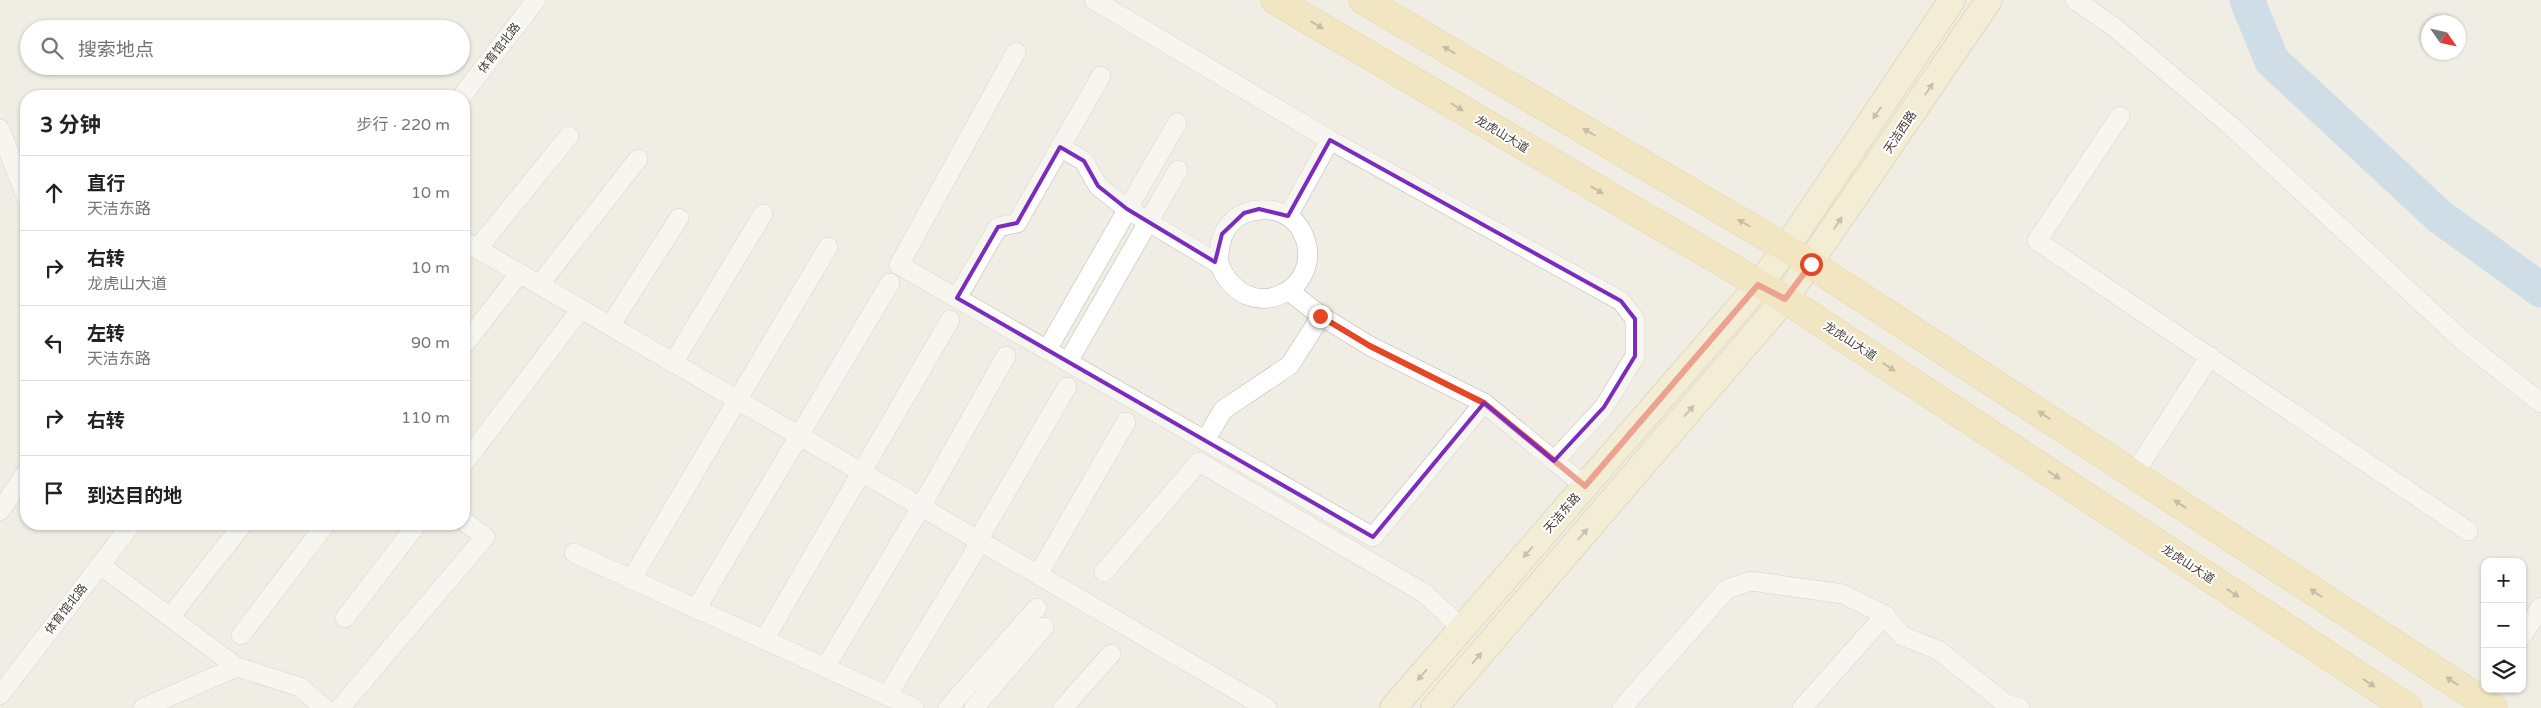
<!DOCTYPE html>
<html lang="zh">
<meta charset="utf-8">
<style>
:root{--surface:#fff;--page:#f2f2f2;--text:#222;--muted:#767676;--line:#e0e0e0}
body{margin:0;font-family:"Varela Round","Noto Sans SC",sans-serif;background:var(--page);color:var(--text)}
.controls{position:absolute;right:15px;bottom:15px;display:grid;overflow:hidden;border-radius:10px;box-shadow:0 1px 4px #0004}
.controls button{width:45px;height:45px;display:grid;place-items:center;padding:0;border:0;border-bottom:1px solid var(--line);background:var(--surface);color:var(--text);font:25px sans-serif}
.compass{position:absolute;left:2421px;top:15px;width:45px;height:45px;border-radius:50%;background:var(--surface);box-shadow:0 1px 4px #0004;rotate:124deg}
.stop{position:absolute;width:15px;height:15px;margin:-11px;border:4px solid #e54726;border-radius:50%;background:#fff}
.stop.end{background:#e54726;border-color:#fff;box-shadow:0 1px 5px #0008}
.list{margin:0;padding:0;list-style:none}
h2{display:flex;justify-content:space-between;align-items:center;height:65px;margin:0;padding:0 20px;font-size:21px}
h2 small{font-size:16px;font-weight:400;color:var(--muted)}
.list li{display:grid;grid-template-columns:32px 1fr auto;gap:15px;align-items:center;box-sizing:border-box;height:75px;padding:0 20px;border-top:1px solid var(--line)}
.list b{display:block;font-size:19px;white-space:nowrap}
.list p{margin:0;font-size:16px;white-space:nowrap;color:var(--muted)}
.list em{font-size:16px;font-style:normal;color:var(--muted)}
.icon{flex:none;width:28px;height:28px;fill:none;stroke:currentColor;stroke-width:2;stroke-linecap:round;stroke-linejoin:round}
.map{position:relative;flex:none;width:2541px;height:708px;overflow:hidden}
.search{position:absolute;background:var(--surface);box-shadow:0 1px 4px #0004;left:20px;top:20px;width:450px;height:55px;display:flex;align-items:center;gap:12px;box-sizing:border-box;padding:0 18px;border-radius:28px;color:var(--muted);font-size:19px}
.panel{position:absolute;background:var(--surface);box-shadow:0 1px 4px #0004;left:20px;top:90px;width:450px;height:440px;border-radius:20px}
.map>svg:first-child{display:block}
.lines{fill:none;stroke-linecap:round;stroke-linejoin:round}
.river{stroke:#a5cbe8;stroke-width:35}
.minor-casing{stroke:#bdb7ab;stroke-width:20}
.secondary-casing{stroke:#ccc097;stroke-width:28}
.primary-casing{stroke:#d7b96b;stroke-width:29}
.minor{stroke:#fff;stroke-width:19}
.secondary{stroke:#f9eec5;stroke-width:26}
.primary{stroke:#f4dc99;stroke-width:28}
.oneway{fill:#928561}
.oneway2{fill:#948d75}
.route{stroke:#e54726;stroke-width:6}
.marked{fill:none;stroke:#7b2cbf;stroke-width:4;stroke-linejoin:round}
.labels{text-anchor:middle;stroke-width:4;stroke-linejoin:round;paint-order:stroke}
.street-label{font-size:12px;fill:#423d34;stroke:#fff}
</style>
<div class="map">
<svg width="2541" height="708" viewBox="0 0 2541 708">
<rect width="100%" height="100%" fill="#f0ede4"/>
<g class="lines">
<path class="river" d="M2247,0L2272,61L2439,216L2541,290"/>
<g class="minor-casing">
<g id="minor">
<path d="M1094,0L1330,140L1621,301L1635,319V356L1604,407L1554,461"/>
<path d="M2075,0L2114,27L2232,127L2463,341L2541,403"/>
<path d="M1016,52L899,265L1373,537L1484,403"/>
<path d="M462,96L536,0"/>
<path d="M2120,116L2037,241L2468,531"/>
<path d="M0,129L26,197"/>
<path d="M1060,147L1084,161L1098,186L1127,209L1219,264C1248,333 1332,286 1301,230C1295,219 1282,211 1270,210C1234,207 1217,231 1219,264"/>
<path d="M1288,216L1330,140"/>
<path d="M464,241L1267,708"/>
<path d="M477,249L569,136"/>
<path d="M539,285L638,159"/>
<path d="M957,298L998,227L1017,223L1101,76"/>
<path d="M1321,316L1370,346L1484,403L1585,486"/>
<path d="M610,326L679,218"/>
<path d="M464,345L520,273"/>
<path d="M1047,350L1177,123"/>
<path d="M1068,362L1178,170"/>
<path d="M673,363L763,214"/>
<path d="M1205,441L1223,410L1290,365L1321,316L1289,291"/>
<path d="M464,463L581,309"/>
<path d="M2134,474L2210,356"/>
<path d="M0,511L26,473"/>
<path d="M978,540L1067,387"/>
<path d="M574,553L914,708"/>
<path d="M100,565L237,667L300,687L324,708"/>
<path d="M1104,572L1199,462L1424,593L1462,628"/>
<path d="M1038,575L1126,422"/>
<path d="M631,580L828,247"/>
<path d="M696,609L890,283"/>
<path d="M170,617L243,524"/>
<path d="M345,618L417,524"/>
<path d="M241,635L326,524"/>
<path d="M2522,636L2541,607"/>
<path d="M764,640L950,320"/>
<path d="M825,668L921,507L1006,356"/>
<path d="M0,695L132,524"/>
<path d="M887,696L981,541"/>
<path d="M143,708L237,667"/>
<path d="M340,708L485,537L464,521"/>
<path d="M948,708L1037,608"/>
<path d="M974,708L1044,627"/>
<path d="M1063,708L1111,654"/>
<path d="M1622,708L1727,589L1751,581L1843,594L1885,615L1902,636L1938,650L2006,704L2020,708"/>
<path d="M1802,708L1885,615"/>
</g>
</g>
<g class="secondary-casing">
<g id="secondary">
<path d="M1393,708L1759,285L1786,248L1952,0"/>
<path d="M1434,708L1785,299L1989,0"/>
</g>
</g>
<g class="primary-casing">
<g id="primary">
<path d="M1275,0L1785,299L2408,708"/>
<path d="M1363,0L1786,248L2493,708"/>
</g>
</g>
<use href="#minor" class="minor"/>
<use href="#secondary" class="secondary"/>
<use href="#primary" class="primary"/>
</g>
<defs><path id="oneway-solid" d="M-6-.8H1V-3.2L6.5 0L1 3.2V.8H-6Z" transform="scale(1.25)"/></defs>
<g class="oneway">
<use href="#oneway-solid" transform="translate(1317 25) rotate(31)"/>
<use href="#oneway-solid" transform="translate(1449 50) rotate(-150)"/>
<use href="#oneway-solid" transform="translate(1457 107) rotate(31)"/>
<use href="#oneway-solid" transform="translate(1589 132) rotate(-150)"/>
<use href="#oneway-solid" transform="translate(1597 190) rotate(31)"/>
<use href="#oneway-solid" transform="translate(1744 223) rotate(-150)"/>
<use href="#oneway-solid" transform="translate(1889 367) rotate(33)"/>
<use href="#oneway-solid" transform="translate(2044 415) rotate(-147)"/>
<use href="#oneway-solid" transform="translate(2054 475) rotate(33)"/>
<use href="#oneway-solid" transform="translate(2180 504) rotate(-147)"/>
<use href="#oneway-solid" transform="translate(2233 593) rotate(33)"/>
<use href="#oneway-solid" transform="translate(2316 593) rotate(-147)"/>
<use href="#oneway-solid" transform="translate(2452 681) rotate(-147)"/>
<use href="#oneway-solid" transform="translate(2369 683) rotate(33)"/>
</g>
<g class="oneway2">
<use href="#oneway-solid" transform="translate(1929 89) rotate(-56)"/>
<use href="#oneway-solid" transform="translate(1877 113) rotate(124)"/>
<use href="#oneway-solid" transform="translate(1838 223) rotate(-56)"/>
<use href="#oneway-solid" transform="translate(1689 411) rotate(-49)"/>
<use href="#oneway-solid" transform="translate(1583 534) rotate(-49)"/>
<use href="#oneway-solid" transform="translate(1528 552) rotate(131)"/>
<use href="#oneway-solid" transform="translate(1477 658) rotate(-49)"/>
<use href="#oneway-solid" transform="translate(1422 675) rotate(131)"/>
</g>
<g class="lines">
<path class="route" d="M1320,316L1370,346L1484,403L1585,486L1758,285L1785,299L1811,264"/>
</g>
<path d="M0 0H2541V708H0ZM1330,140L1621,301L1635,319V356L1604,407L1554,461L1484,403L1373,537L957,298L998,227L1017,223L1060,147L1084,161L1098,186L1127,209L1215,262L1222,234L1244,213L1259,209L1288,216Z" fill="#f0ede4" fill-opacity=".55" fill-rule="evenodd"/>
<path class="marked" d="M1330,140L1621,301L1635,319V356L1604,407L1554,461L1484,403L1373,537L957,298L998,227L1017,223L1060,147L1084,161L1098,186L1127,209L1215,262L1222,234L1244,213L1259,209L1288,216Z"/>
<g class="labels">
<g class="street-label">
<text transform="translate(499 48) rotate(-52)" y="4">体育馆北路</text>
<text transform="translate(1900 132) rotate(-56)" y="4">天洁西路</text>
<text transform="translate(1502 134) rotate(31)" y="4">龙虎山大道</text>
<text transform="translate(1850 341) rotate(33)" y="4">龙虎山大道</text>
<text transform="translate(1562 513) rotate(-49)" y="4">天洁东路</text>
<text transform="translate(2188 564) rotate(33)" y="4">龙虎山大道</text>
<text transform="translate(66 609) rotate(-52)" y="4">体育馆北路</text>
</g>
</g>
</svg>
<div class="controls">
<button>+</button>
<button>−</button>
<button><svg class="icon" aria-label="layers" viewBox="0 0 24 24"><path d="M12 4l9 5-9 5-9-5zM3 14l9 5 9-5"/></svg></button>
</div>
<svg class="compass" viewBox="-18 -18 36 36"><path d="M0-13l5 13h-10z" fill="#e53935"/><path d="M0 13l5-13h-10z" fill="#767676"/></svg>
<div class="stop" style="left:1811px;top:264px"></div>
<div class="stop end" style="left:1320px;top:316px"></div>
<div class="search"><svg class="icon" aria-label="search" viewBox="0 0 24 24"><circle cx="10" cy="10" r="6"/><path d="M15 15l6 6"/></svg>搜索地点</div>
<section class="panel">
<h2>3 分钟<small>步行 · 220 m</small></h2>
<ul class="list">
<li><svg class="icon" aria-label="ahead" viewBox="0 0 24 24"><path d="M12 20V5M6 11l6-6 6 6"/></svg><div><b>直行</b><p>天洁东路</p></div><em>10 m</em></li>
<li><svg class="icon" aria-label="right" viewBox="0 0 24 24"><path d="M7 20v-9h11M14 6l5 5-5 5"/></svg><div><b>右转</b><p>龙虎山大道</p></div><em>10 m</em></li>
<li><svg class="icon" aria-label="left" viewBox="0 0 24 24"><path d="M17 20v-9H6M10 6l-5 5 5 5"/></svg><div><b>左转</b><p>天洁东路</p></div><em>90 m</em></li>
<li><svg class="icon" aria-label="right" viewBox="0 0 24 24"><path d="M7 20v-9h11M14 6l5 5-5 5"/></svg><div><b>右转</b></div><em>110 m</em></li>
<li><svg class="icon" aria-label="arrive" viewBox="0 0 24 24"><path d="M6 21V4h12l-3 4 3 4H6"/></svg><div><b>到达目的地</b></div></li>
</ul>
</section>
</div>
